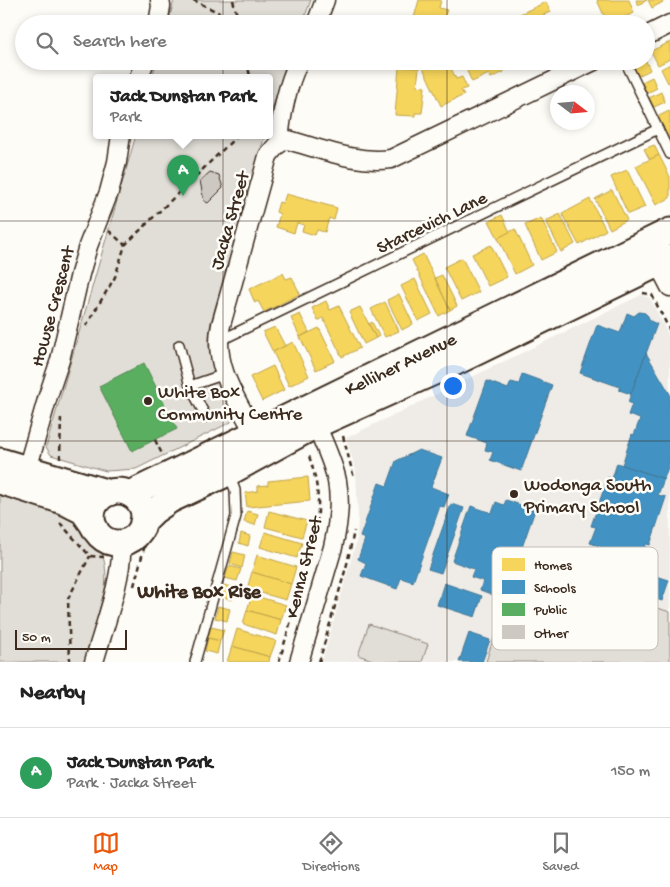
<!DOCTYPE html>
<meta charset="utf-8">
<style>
:root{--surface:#fff;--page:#f2f2f2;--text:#222;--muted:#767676;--line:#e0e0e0;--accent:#ea580c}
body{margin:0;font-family:"Gochi Hand",sans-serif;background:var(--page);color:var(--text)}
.compass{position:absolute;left:550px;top:85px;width:45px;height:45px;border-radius:50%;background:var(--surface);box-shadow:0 2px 8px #0003;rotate:106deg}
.scale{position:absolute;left:15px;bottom:12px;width:112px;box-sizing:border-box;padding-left:5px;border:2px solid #3b2a1e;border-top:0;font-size:14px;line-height:18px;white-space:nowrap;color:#3b2a1e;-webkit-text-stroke:4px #fdfcf7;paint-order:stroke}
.you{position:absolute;left:452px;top:385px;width:18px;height:18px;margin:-12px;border:4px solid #fff;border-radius:50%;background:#1a73e8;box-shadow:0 0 0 8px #1a73e833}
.badge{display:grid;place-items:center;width:32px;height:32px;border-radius:50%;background:var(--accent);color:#fff;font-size:16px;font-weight:700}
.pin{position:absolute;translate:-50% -41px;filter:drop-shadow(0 1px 2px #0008)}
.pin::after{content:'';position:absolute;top:26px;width:18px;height:15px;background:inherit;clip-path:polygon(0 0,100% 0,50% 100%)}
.popup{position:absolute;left:93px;top:74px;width:180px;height:65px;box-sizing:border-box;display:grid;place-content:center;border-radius:5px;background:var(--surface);filter:drop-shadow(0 1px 4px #0005);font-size:16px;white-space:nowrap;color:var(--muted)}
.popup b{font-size:19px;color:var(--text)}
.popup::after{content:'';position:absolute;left:50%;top:100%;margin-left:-10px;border:10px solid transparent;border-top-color:var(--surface)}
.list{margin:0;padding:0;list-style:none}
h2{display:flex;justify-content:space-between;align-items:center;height:65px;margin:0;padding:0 20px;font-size:21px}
h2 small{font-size:16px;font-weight:400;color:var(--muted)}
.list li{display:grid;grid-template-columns:32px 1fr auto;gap:15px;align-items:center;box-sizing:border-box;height:90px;padding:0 20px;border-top:1px solid var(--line)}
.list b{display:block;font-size:19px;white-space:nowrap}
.list p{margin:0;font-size:16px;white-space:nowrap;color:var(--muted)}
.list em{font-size:16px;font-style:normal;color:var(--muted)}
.icon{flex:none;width:28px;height:28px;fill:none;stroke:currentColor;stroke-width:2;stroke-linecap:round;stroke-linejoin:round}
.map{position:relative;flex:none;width:670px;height:662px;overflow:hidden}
.search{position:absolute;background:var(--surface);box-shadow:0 2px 8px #0003;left:15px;right:15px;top:15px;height:55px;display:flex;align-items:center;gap:12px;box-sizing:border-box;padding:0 18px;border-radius:28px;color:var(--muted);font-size:19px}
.sheet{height:155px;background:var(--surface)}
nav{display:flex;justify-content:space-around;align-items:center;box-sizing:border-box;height:70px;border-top:1px solid var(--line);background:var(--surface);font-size:14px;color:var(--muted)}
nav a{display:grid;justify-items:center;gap:2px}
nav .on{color:var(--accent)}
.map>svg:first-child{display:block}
.built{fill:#efece7}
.green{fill:#e1ded7;stroke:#8e847a}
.homes{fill:#f6d55c;stroke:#bea249}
.schools{fill:#4393c3;stroke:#417492}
.public{fill:#5aae61;stroke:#51864d}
.building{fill:#cdc8c2;stroke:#3b2a1e}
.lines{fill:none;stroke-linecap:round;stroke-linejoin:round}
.lane-casing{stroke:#3b2a1e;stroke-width:12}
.street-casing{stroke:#3b2a1e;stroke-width:21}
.secondary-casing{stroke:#3b2a1e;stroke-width:29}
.path{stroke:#3b2a1e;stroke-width:2.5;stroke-dasharray:5 4;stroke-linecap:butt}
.lane{stroke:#fdfcf7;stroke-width:9}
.street{stroke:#fdfcf7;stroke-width:18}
.secondary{stroke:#fdfcf7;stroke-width:25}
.grid{fill:none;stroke:#3b2a1e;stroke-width:1;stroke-opacity:0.55}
.poi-dot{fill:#3b2a1e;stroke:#fdfcf7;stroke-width:2}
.labels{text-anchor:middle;stroke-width:5;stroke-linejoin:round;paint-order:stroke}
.street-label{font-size:19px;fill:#3b2a1e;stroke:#fdfcf7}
.poi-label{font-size:19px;fill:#3b2a1e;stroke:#fdfcf7;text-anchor:start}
.neighbourhood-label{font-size:20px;font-weight:bold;fill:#3b2a1e;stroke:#fdfcf7}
.key{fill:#fdfcf7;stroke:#c3bdb6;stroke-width:1}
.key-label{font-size:14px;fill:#3b2a1e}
</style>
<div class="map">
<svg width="670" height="662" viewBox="0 0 670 662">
<rect width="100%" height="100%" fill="#fdfcf7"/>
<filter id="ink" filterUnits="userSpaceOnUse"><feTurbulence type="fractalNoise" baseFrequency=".02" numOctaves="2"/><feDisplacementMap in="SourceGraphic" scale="10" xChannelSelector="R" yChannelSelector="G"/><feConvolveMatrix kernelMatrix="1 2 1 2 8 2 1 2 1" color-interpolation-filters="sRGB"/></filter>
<g filter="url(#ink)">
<path class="built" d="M641,295L650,298L670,338V662H322L357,539L358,517L356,471L346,438Z"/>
<g class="green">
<path d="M174,0H311L302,24H168Z"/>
<path d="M157,61H287L269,119V77H152Z"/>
<path d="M136,135H265L211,322C203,358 219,382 234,413L231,422L136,469L106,471L51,455L46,447Z"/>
<path d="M0,492C16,496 46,502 59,509C92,528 110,550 105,589L85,662H0Z"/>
<path d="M574,588L604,591L670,612V662H486C490,648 494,634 503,622C515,608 556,592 574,588Z"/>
<path d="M369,624L428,644L422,662H378L358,655Z"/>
</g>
<g class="homes">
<path d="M419,0H441L439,8L447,10L443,21L436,18L434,24H423L413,21Z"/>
<path d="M597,0H629L634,13L620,19L619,18L612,21L610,18L606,20Z"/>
<path d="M636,0H647L638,5Z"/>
<path d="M648,0H662L663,2L652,8Z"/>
<path d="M546,2L551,12L543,15L547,24H525L520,14Z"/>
<path d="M670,42V59L658,65L651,51Z"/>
<path d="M437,61H448L456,79L462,77L467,88L461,90L464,95L441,106L423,68Z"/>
<path d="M478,61H499L504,72L491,78L489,74L472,82L466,69L479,63Z"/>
<path d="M642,61H646L650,70L638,76L633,66Z"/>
<path d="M670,64V82L668,83L661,69Z"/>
<path d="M399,67L419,68L417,86L425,87L422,113H415V116L395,115Z"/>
<path d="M652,77L657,88L647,93L642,82Z"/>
<path d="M661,92L665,102L654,107L649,98Z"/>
<path d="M669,111L670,113L669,140L657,117Z"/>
<path d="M654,145L659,155L650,160L644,149Z"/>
<path d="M659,155L670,177V198L656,205L636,166Z"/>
<path d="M627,170L645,207L628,214L611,177Z"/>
<path d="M612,190L627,220L610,229L595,199Z"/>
<path d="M286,194L337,208L334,220L329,218L325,232L317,230L315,235L302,231L304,225L297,223L294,233L276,227L280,214L276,212L279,202L283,203Z"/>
<path d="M590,199L606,230L579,245L562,214Z"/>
<path d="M560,214L575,244L561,252L546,221Z"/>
<path d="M502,215L510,232L498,238L489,221Z"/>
<path d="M541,218L557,252L541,260L525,225Z"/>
<path d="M515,229L532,265L515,274L498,238Z"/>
<path d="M491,245L507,277L488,286L472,254Z"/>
<path d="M423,254L450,310L439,316L412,260Z"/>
<path d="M462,258L479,292L461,301L444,267Z"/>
<path d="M283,273L286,279L292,277L300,294L264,312L258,301L255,303L249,289Z"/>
<path d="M442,275L457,306L450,310L435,278Z"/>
<path d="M415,279L432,314L418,321L401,286Z"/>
<path d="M399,294L413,324L402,330L387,300Z"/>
<path d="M326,301L330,310L339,306L360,348L342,357L323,318L318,321L312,308Z"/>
<path d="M385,302L399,331L385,337L371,309Z"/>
<path d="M360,307L376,338L364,344L349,312Z"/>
<path d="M300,314L309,332L300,337L291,318Z"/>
<path d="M372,322L379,336L376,338L369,324Z"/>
<path d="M275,327L285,346L273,352L263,332Z"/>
<path d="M319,328L335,361L316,370L300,337Z"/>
<path d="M293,342L309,376L289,386L273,352Z"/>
<path d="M273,366L284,390L262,401L250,377Z"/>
<path d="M308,477L310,501L247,507L245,493L258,491V486L268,485V481Z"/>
<path d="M247,511L258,514L255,525L244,522Z"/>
<path d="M269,511L307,521L302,537L265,527Z"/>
<path d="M265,532L302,543L297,558L260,547Z"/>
<path d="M241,533L250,536L248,546L239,543Z"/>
<path d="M233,552L245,555L242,568L230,564Z"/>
<path d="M257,555L296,567L291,584L252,572Z"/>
<path d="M229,566L241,569L237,581L225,578Z"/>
<path d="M252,572L291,584L286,600L247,589Z"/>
<path d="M224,585L236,588L232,600L220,596Z"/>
<path d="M252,595L286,605L281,620L247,610Z"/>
<path d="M218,606L230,609L227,621L215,618Z"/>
<path d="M247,610L281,620L277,635L243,624Z"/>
<path d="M211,627L224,630L220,641L208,638Z"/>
<path d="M237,629L276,641L270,657L232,646Z"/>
<path d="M208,638L220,641L217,654L205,651Z"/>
<path d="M232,646L270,657L269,662H227Z"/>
</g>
<g class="schools">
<path d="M639,312L645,313L648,316L650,321L657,324L631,394L619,390L620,387L580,373L597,325L620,333L627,313L634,316Z"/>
<path d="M646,353L670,394V461L664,479L622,465L632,434L634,435L640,419L628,415L632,404L628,402Z"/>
<path d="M522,374L552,385L521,471L490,460L493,452L485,450L487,443L467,436L487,381L508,389L511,382L519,384Z"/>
<path d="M419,450L442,458L431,487L449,494L444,507L440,506L413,582L401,578L397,589L361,576L366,563L358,559L365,539L360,537L379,483L387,486L396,461Z"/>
<path d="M617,463L664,479L658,495L666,497L650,545L646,544L641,560L590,543L596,527L591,526L608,477L612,479Z"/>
<path d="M506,500L535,510L504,599L480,590L483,581L471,577L474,569L452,561L471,506L492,513L496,502L504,505Z"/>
<path d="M451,504L464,508L441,573L428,569Z"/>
<path d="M631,568L669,580L662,601L624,588Z"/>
<path d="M444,583L482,596L475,617L437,605Z"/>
<path d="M469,633L490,640L482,662H459Z"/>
</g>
<path class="public" d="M144,363L177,429L132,451L99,386Z"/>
<path class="building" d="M210,172L219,175L223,188L208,203L204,201L200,181Z"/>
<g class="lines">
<g class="lane-casing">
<g id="lane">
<path d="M625,61L670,154"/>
<path d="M219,341L658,129"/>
<path d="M179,345L190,386L225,374"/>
<path d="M190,386L206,417"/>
<path d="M195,662L236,516L235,490L229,474"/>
</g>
</g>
<g class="street-casing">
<g id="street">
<path d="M158,24L161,6L160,0"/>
<path d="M316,24L325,0"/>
<path d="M646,36L670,24"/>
<path d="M139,77L145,61"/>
<path d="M279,143C281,114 286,88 299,61"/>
<path d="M653,254L670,287"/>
<path d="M259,442C241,405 211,368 221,325L268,156C274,148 278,142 288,140C321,149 357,164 391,159L594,61"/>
<path d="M24,480L48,396L60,360L80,274L88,246L109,192L117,162L121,135"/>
<path d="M94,662C103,629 124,575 121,543"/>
<path d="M299,662L333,547C338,526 341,503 337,481C333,462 324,443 316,425"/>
</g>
</g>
<g class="secondary-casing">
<g id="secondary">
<path d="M0,461L109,493"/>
<path d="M0,481L63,501L83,511L95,528"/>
<circle cx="118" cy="517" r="26"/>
<path id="s1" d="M130,494L670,231"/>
<path d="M143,522L154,511L170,500L228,473L316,425L456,362L670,258"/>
</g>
</g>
<g class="path">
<path d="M193,0L238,22"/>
<path d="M233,0L239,24"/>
<path d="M247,61L250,77"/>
<path d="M109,231L125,245"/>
<path d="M643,293L652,295L670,331"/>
<path d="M86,326L115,277L125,245L238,135"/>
<path d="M343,436L354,478"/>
<path d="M155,440L163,456"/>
<path d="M60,459L61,415"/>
<path d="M60,523L90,556L104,557"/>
<path d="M134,586L146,541"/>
<path d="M70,662L68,599L90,556"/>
<path d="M279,662L314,541C321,508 319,485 308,453"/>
<path d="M319,662L347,564L354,531"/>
</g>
<use href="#lane" class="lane"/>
<use href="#street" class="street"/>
<use href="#secondary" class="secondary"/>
</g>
</g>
<path class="grid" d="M223,0V24M447,0V24M223,61V662M447,61V662M0,221H670M0,441H670"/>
<g class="poi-dot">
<circle cx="148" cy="401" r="5"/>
<circle cx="514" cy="494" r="5"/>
</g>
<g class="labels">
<g class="street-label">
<text transform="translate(228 220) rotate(-74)" y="7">Jacka Street</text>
<text transform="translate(431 221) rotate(-26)" y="7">Starcevich Lane</text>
<text transform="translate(51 306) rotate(-75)" y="7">Howse Crescent</text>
<text dy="7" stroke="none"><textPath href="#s1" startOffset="300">Kelliher Avenue</textPath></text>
<text transform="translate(302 567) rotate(-76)" y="7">Kenna Street</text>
</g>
<g class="poi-label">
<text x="158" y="397">White Box<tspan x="158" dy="22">Community Centre</tspan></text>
<text x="524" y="490">Wodonga South<tspan x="524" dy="22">Primary School</tspan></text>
</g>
<g class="neighbourhood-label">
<text x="199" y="597">White Box Rise</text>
</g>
</g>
<rect x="492" y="547" width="166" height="103" rx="8" class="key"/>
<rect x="502" y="558" width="23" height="13" fill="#f6d55c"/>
<rect x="502" y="580" width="23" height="14" fill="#4393c3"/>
<rect x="502" y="603" width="23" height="13" fill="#5aae61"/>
<rect x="502" y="625" width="23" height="14" fill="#cdc8c2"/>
<g class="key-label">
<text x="534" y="569">Homes</text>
<text x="534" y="592">Schools</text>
<text x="534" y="614">Public</text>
<text x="534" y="637">Other</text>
</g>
</svg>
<svg class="compass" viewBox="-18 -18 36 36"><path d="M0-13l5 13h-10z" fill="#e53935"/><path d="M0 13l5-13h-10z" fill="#767676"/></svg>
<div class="scale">50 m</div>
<div class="you"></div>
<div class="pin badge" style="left:183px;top:196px;background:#2e9e5b">A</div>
<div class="popup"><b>Jack Dunstan Park</b>Park</div>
<div class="search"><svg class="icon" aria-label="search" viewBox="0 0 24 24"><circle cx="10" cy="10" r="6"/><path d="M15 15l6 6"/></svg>Search here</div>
</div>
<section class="sheet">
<h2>Nearby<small></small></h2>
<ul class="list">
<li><span class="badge" style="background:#2e9e5b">A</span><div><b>Jack Dunstan Park</b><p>Park · Jacka Street</p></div><em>150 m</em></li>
</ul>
</section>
<nav>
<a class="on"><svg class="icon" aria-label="map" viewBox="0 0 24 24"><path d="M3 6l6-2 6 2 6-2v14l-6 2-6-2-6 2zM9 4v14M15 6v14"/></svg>Map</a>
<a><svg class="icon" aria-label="directions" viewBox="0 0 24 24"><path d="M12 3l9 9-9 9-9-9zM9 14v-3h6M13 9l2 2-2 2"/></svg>Directions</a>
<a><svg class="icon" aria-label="saved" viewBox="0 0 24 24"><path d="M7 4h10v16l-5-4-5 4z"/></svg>Saved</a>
</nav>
